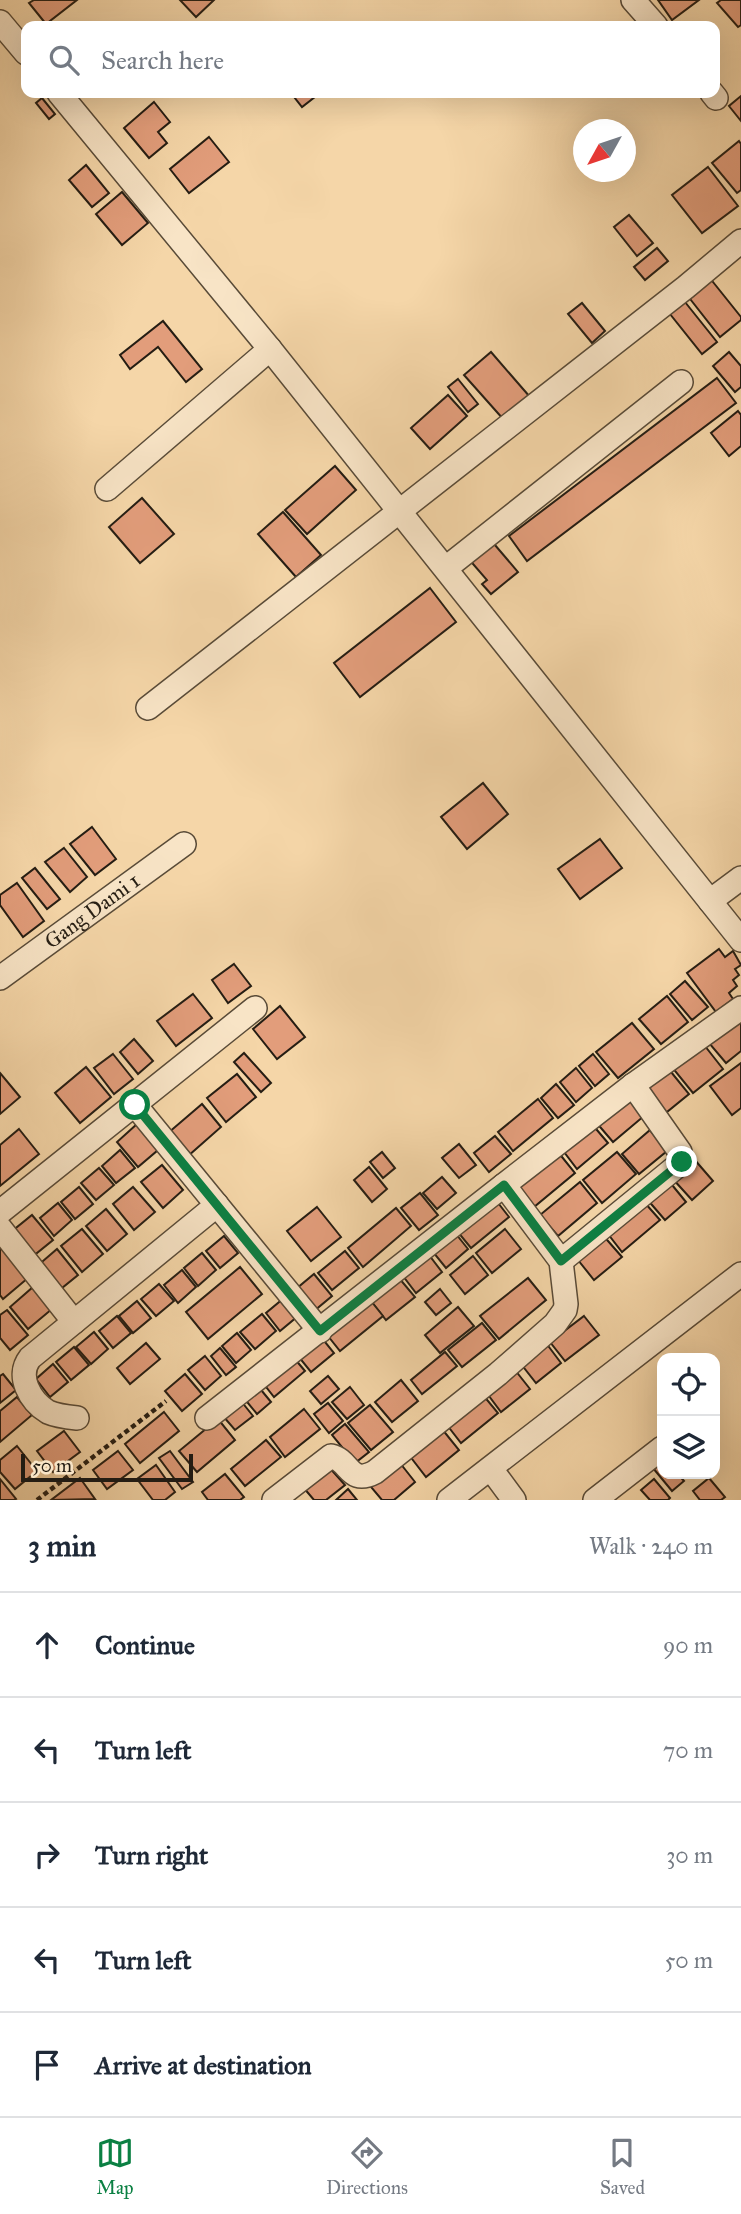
<!DOCTYPE html>
<meta charset="utf-8">
<style>
:root{--surface:#fff;--page:#f2f2f3;--text:#1f2937;--muted:#747a83;--line:#e0e1e3;--accent:#0b8043}
body{margin:0;font-family:"IM FELL Great Primer",serif;background:var(--page);color:var(--text)}
.controls{position:absolute;right:21px;bottom:21px;display:grid;overflow:hidden;border-radius:14px;box-shadow:0 7px 28px #0002}
.controls button{width:63px;height:63px;display:grid;place-items:center;padding:0;border:0;border-bottom:2px solid var(--line);background:var(--surface);color:var(--text);font:35px sans-serif}
.compass{position:absolute;left:573px;top:119px;width:63px;height:63px;border-radius:50%;background:var(--surface);box-shadow:0 7px 28px #0002;rotate:230deg}
.scale{position:absolute;left:21px;bottom:18px;width:172px;box-sizing:border-box;padding-left:7px;border:4px solid #251d13;border-top:0;font-size:19px;line-height:24px;white-space:nowrap;color:#251d13;-webkit-text-stroke:5px #f8e4c6;paint-order:stroke}
.stop{position:absolute;width:21px;height:21px;margin:-16px;border:5px solid #0b8043;border-radius:50%;background:#fff}
.stop.end{background:#0b8043;border-color:#fff;box-shadow:0 2px 7px #0008}
.list{margin:0;padding:0;list-style:none}
h2{display:flex;justify-content:space-between;align-items:center;height:91px;margin:0;padding:0 28px;font-size:30px}
h2 small{font-size:23px;font-weight:400;color:var(--muted)}
.list li{display:grid;grid-template-columns:46px 1fr auto;gap:21px;align-items:center;box-sizing:border-box;height:105px;padding:0 28px;border-top:2px solid var(--line)}
.list b{display:block;font-size:26px;white-space:nowrap}
.list em{font-size:23px;font-style:normal;color:var(--muted)}
.icon{flex:none;width:38px;height:38px;fill:none;stroke:currentColor;stroke-width:2;stroke-linecap:round;stroke-linejoin:round}
.map{position:relative;flex:none;width:741px;height:1500px;overflow:hidden}
.search{position:absolute;background:var(--surface);box-shadow:0 7px 28px #0002;left:21px;right:21px;top:21px;height:77px;display:flex;align-items:center;gap:18px;box-sizing:border-box;padding:0 24px;border-radius:14px;color:var(--muted);font-size:26px}
.sheet{height:616px;background:var(--surface)}
nav{display:flex;justify-content:space-around;align-items:center;box-sizing:border-box;height:98px;border-top:2px solid var(--line);background:var(--surface);font-size:19px;color:var(--muted)}
nav a{display:grid;justify-items:center;gap:4px}
nav .on{color:var(--accent)}
.map>svg:first-child{display:block}
.building{fill:#e29d7b;stroke:#251d13;stroke-width:2}
.lines{fill:none;stroke-linecap:round;stroke-linejoin:round}
.minor-casing{stroke:#594b38;stroke-width:26}
.path{stroke:#251d13;stroke-width:4.5;stroke-dasharray:5 3.5;stroke-linecap:butt}
.minor{stroke:#f8e4c6;stroke-width:23}
.route{stroke:#0b8043;stroke-width:9}
.labels{text-anchor:middle;stroke-width:7;stroke-linejoin:round;paint-order:stroke}
.street-label{font-size:21px;fill:#251d13;stroke:#f8e4c6}
</style>
<div class="map">
<svg width="741" height="1500" viewBox="0 0 741 1500">
<rect width="100%" height="100%" fill="#f5d6a8"/>
<filter id="stains"><feTurbulence type="fractalNoise" baseFrequency=".00286" numOctaves="4"/><feColorMatrix values="0 0 0 0 .2 0 0 0 0 .09 0 0 0 0 .02 0 0 0 .5 -.17"/></filter>
<radialGradient id="worn" r=".72"><stop offset=".6" stop-color="#630" stop-opacity="0"/><stop offset="1" stop-color="#630" stop-opacity=".3"/></radialGradient>
<g class="building">
<path d="M34,0H77L46,24L29,3Z"/>
<path d="M180,0H214L196,17Z"/>
<path d="M658,0H699L672,20Z"/>
<path d="M721,0H741V25L738,27L717,3Z"/>
<path d="M291,93H320L302,107Z"/>
<path d="M741,96V121L729,106Z"/>
<path d="M42,98L55,114L49,119L36,103Z"/>
<path d="M154,102L170,122L158,132L167,143L149,158L124,128Z"/>
<path d="M209,137L229,162L189,193L170,169Z"/>
<path d="M739,141L741,144V190L737,193L712,163Z"/>
<path d="M86,165L109,193L92,207L69,180Z"/>
<path d="M708,167L738,206L702,233L672,195Z"/>
<path d="M122,192L148,223L122,245L96,214Z"/>
<path d="M629,215L653,243L637,256L614,227Z"/>
<path d="M657,248L668,261L645,280L634,267Z"/>
<path d="M709,277L741,317V320L720,337L687,295Z"/>
<path d="M681,297L717,342L702,354L666,309Z"/>
<path d="M582,303L605,331L592,343L568,314Z"/>
<path d="M163,321L202,369L186,382L158,347L130,369L120,355Z"/>
<path d="M491,352L530,397L504,420L464,375Z"/>
<path d="M729,352L741,366V387L735,392L713,366Z"/>
<path d="M717,378L736,403L527,561L509,536Z"/>
<path d="M458,379L478,404L468,412L448,387Z"/>
<path d="M448,395L467,416L430,449L411,428Z"/>
<path d="M738,411L741,415V446L729,456L711,433Z"/>
<path d="M335,466L356,490L307,534L285,510Z"/>
<path d="M142,498L174,534L140,563L109,527Z"/>
<path d="M283,512L321,555L296,577L258,534Z"/>
<path d="M489,538L518,572L491,594L482,584L487,580L467,557Z"/>
<path d="M430,588L456,622L360,697L334,663Z"/>
<path d="M483,783L508,814L467,849L441,817Z"/>
<path d="M92,827L116,859L95,875L70,844Z"/>
<path d="M600,839L622,868L580,899L558,869Z"/>
<path d="M64,848L87,877L70,892L45,862Z"/>
<path d="M35,868L60,899L47,909L22,878Z"/>
<path d="M17,883L44,921L23,937L0,905V895Z"/>
<path d="M719,949L725,957L733,951L741,965L735,969L739,975L733,980L737,986L729,993L733,999L716,1012L687,973Z"/>
<path d="M234,964L251,986L228,1003L212,980Z"/>
<path d="M685,981L708,1007L692,1020L670,994Z"/>
<path d="M193,994L212,1018L176,1046L157,1021Z"/>
<path d="M667,996L688,1022L661,1044L639,1019Z"/>
<path d="M280,1006L305,1037L277,1059L253,1029Z"/>
<path d="M741,1019V1051L726,1063L709,1043Z"/>
<path d="M632,1023L654,1049L618,1078L596,1052Z"/>
<path d="M134,1039L153,1061L138,1074L120,1052Z"/>
<path d="M701,1041L723,1069L693,1093L671,1066Z"/>
<path d="M244,1053L271,1083L261,1092L234,1062Z"/>
<path d="M113,1054L133,1079L114,1094L94,1068Z"/>
<path d="M593,1054L609,1074L595,1086L579,1066Z"/>
<path d="M741,1063V1108L732,1115L710,1086Z"/>
<path d="M86,1067L111,1097L80,1123L55,1093Z"/>
<path d="M667,1067L689,1094L662,1116L640,1089Z"/>
<path d="M576,1068L592,1088L576,1102L560,1082Z"/>
<path d="M0,1073L20,1097L0,1114Z"/>
<path d="M237,1074L256,1097L226,1122L207,1098Z"/>
<path d="M556,1084L574,1105L558,1118L541,1098Z"/>
<path d="M626,1095L644,1116L613,1142L595,1121Z"/>
<path d="M538,1099L553,1118L513,1151L498,1132Z"/>
<path d="M202,1104L221,1127L188,1156L168,1133Z"/>
<path d="M591,1123L608,1143L577,1169L561,1148Z"/>
<path d="M137,1124L158,1150L138,1167L117,1142Z"/>
<path d="M19,1129L39,1154L0,1186V1145Z"/>
<path d="M650,1130L667,1151L639,1174L622,1154Z"/>
<path d="M495,1136L511,1154L489,1172L474,1153Z"/>
<path d="M459,1144L476,1165L459,1178L442,1158Z"/>
<path d="M120,1150L135,1168L116,1183L102,1166Z"/>
<path d="M382,1152L395,1168L383,1178L370,1162Z"/>
<path d="M558,1152L575,1173L534,1207L516,1186Z"/>
<path d="M617,1152L636,1174L602,1203L583,1180Z"/>
<path d="M694,1159L713,1181L692,1200L672,1178Z"/>
<path d="M162,1165L183,1190L163,1208L141,1182Z"/>
<path d="M369,1167L387,1189L372,1202L354,1180Z"/>
<path d="M99,1168L114,1185L96,1200L81,1183Z"/>
<path d="M442,1177L456,1193L437,1209L423,1193Z"/>
<path d="M668,1180L686,1202L665,1220L646,1198Z"/>
<path d="M580,1182L597,1203L558,1236L540,1215Z"/>
<path d="M79,1187L93,1204L75,1219L61,1202Z"/>
<path d="M133,1187L155,1212L134,1230L113,1204Z"/>
<path d="M420,1193L438,1215L419,1230L401,1208Z"/>
<path d="M495,1199L509,1217L471,1248L457,1231Z"/>
<path d="M58,1203L72,1220L54,1236L40,1218Z"/>
<path d="M645,1203L660,1220L622,1252L608,1234Z"/>
<path d="M317,1207L341,1237L311,1261L287,1231Z"/>
<path d="M396,1208L411,1226L363,1267L348,1248Z"/>
<path d="M106,1209L127,1234L107,1251L86,1226Z"/>
<path d="M32,1215L53,1240L32,1257L11,1232Z"/>
<path d="M82,1229L103,1254L82,1272L61,1246Z"/>
<path d="M505,1229L521,1249L492,1273L476,1253Z"/>
<path d="M601,1233L622,1257L594,1280L574,1255Z"/>
<path d="M456,1234L468,1249L446,1268L433,1252Z"/>
<path d="M224,1236L238,1253L220,1268L206,1251Z"/>
<path d="M0,1246L28,1278L3,1299L0,1295Z"/>
<path d="M57,1249L78,1275L57,1292L36,1267Z"/>
<path d="M345,1251L359,1268L332,1290L318,1273Z"/>
<path d="M202,1253L216,1270L198,1286L184,1268Z"/>
<path d="M429,1255L442,1272L416,1293L403,1276Z"/>
<path d="M473,1256L488,1275L465,1294L450,1275Z"/>
<path d="M240,1267L262,1294L208,1339L186,1312Z"/>
<path d="M182,1270L196,1287L178,1303L164,1285Z"/>
<path d="M314,1274L332,1296L314,1311L296,1289Z"/>
<path d="M399,1278L415,1297L386,1320L371,1301Z"/>
<path d="M528,1278L546,1300L499,1339L480,1316Z"/>
<path d="M159,1284L174,1301L156,1316L141,1299Z"/>
<path d="M33,1287L52,1309L28,1329L10,1307Z"/>
<path d="M440,1289L451,1303L436,1315L425,1302Z"/>
<path d="M284,1298L298,1316L280,1331L266,1313Z"/>
<path d="M137,1301L151,1318L133,1333L119,1316Z"/>
<path d="M371,1301L383,1316L340,1351L328,1336Z"/>
<path d="M458,1307L474,1326L440,1353L425,1335Z"/>
<path d="M7,1310L28,1335L10,1350L0,1338V1315Z"/>
<path d="M262,1314L276,1331L255,1349L240,1332Z"/>
<path d="M117,1316L131,1333L113,1348L99,1331Z"/>
<path d="M584,1316L599,1335L565,1361L550,1342Z"/>
<path d="M482,1323L496,1340L462,1367L448,1350Z"/>
<path d="M94,1332L108,1349L91,1364L76,1347Z"/>
<path d="M237,1333L251,1350L236,1363L222,1346Z"/>
<path d="M321,1337L334,1353L311,1372L298,1356Z"/>
<path d="M146,1343L160,1359L130,1384L117,1368Z"/>
<path d="M546,1343L561,1363L536,1383L521,1364Z"/>
<path d="M74,1347L89,1365L71,1380L56,1362Z"/>
<path d="M220,1348L236,1367L226,1375L211,1356Z"/>
<path d="M445,1352L457,1366L422,1394L411,1380Z"/>
<path d="M205,1356L221,1376L205,1390L188,1370Z"/>
<path d="M294,1358L305,1371L274,1397L263,1383Z"/>
<path d="M53,1364L68,1382L50,1397L36,1379Z"/>
<path d="M515,1370L530,1389L501,1412L486,1392Z"/>
<path d="M3,1374L16,1390L0,1403V1376Z"/>
<path d="M185,1374L202,1394L182,1411L165,1391Z"/>
<path d="M328,1376L339,1389L321,1404L310,1391Z"/>
<path d="M401,1380L418,1401L392,1422L375,1402Z"/>
<path d="M257,1385L271,1402L257,1414L243,1397Z"/>
<path d="M350,1387L364,1405L347,1419L332,1402Z"/>
<path d="M483,1395L498,1413L461,1443L447,1425Z"/>
<path d="M17,1397L32,1415L0,1442V1411Z"/>
<path d="M241,1401L253,1416L235,1430L223,1416Z"/>
<path d="M328,1403L343,1421L329,1433L314,1414Z"/>
<path d="M370,1405L393,1432L371,1450L348,1423Z"/>
<path d="M304,1409L320,1429L285,1457L270,1437Z"/>
<path d="M164,1412L179,1431L140,1463L125,1444Z"/>
<path d="M218,1419L235,1440L197,1472L179,1451Z"/>
<path d="M345,1424L369,1452L355,1463L332,1435Z"/>
<path d="M442,1429L459,1450L426,1477L409,1455Z"/>
<path d="M64,1431L80,1452L53,1472L37,1451Z"/>
<path d="M266,1440L281,1457L245,1486L231,1469Z"/>
<path d="M17,1446L37,1471L15,1489L0,1472V1460Z"/>
<path d="M118,1451L133,1470L107,1489L93,1470Z"/>
<path d="M170,1451L193,1482L182,1489L159,1458Z"/>
<path d="M662,1460V1474H678L684,1481L672,1491L653,1468Z"/>
<path d="M400,1463L415,1482L394,1500H382L371,1487Z"/>
<path d="M156,1465L175,1492L165,1500H153L137,1479Z"/>
<path d="M328,1466L345,1485L326,1500H314L303,1487Z"/>
<path d="M225,1474L244,1497L240,1500H208L202,1492Z"/>
<path d="M80,1478L95,1499L51,1500Z"/>
<path d="M709,1478L725,1497L721,1500H700L693,1491Z"/>
<path d="M0,1479L16,1499L14,1500H0Z"/>
<path d="M654,1479L670,1498L668,1500H650L641,1490Z"/>
<path d="M348,1489L357,1500H336Z"/>
</g>
<g class="lines">
<g class="minor-casing">
<g id="minor">
<path d="M633,0L656,26"/>
<path d="M0,22L26,53"/>
<path d="M59,93L270,349L741,940"/>
<path d="M712,93L716,98"/>
<path d="M107,489L270,349"/>
<path d="M446,568L681,382"/>
<path d="M148,708L686,287L741,241"/>
<path d="M710,901L741,878"/>
<path id="s1" d="M0,978L184,844"/>
<path d="M135,1105L320,1331"/>
<path d="M504,1185L633,1085L741,1008"/>
<path d="M0,1212L255,1008"/>
<path d="M0,1228L74,1322"/>
<path d="M561,1261L682,1162L680,1152L633,1085"/>
<path d="M77,1418C67,1417 57,1416 48,1412C30,1401 16,1376 30,1358L217,1205"/>
<path d="M207,1418L504,1185L561,1261L566,1304L565,1310L555,1324L498,1374L375,1472C349,1486 350,1460 331,1456L274,1500"/>
<path d="M491,1469L514,1500"/>
<path d="M449,1500L741,1274"/>
<path d="M595,1500L662,1448"/>
</g>
</g>
<path class="path" d="M37,1500L166,1401"/>
<use href="#minor" class="minor"/>
</g>
<g class="lines">
<path class="route" d="M135,1105L320,1331L504,1185L561,1261L682,1162"/>
</g>
<g class="labels">
<g class="street-label">
<text dy="7" stroke="none"><textPath href="#s1" startOffset="114">Gang Dami 1</textPath></text>
</g>
</g>
<rect width="100%" height="100%" filter="url(#stains)"/>
<rect width="100%" height="100%" fill="url(#worn)"/>
</svg>
<div class="controls">
<button><svg class="icon" aria-label="locate" viewBox="0 0 24 24"><circle cx="12" cy="12" r="6"/><path d="M12 2v4M12 18v4M2 12h4M18 12h4"/></svg></button>
<button><svg class="icon" aria-label="layers" viewBox="0 0 24 24"><path d="M12 4l9 5-9 5-9-5zM3 14l9 5 9-5"/></svg></button>
</div>
<svg class="compass" viewBox="-18 -18 36 36"><path d="M0-13l5 13h-10z" fill="#e53935"/><path d="M0 13l5-13h-10z" fill="#747a83"/></svg>
<div class="scale">50 m</div>
<div class="stop" style="left:135px;top:1105px"></div>
<div class="stop end" style="left:682px;top:1162px"></div>
<div class="search"><svg class="icon" aria-label="search" viewBox="0 0 24 24"><circle cx="10" cy="10" r="6"/><path d="M15 15l6 6"/></svg>Search here</div>
</div>
<section class="sheet">
<h2>3 min<small>Walk · 240 m</small></h2>
<ul class="list">
<li><svg class="icon" aria-label="ahead" viewBox="0 0 24 24"><path d="M12 20V5M6 11l6-6 6 6"/></svg><div><b>Continue</b></div><em>90 m</em></li>
<li><svg class="icon" aria-label="left" viewBox="0 0 24 24"><path d="M17 20v-9H6M10 6l-5 5 5 5"/></svg><div><b>Turn left</b></div><em>70 m</em></li>
<li><svg class="icon" aria-label="right" viewBox="0 0 24 24"><path d="M7 20v-9h11M14 6l5 5-5 5"/></svg><div><b>Turn right</b></div><em>30 m</em></li>
<li><svg class="icon" aria-label="left" viewBox="0 0 24 24"><path d="M17 20v-9H6M10 6l-5 5 5 5"/></svg><div><b>Turn left</b></div><em>50 m</em></li>
<li><svg class="icon" aria-label="arrive" viewBox="0 0 24 24"><path d="M6 21V4h12l-3 4 3 4H6"/></svg><div><b>Arrive at destination</b></div></li>
</ul>
</section>
<nav>
<a class="on"><svg class="icon" aria-label="map" viewBox="0 0 24 24"><path d="M3 6l6-2 6 2 6-2v14l-6 2-6-2-6 2zM9 4v14M15 6v14"/></svg>Map</a>
<a><svg class="icon" aria-label="directions" viewBox="0 0 24 24"><path d="M12 3l9 9-9 9-9-9zM9 14v-3h6M13 9l2 2-2 2"/></svg>Directions</a>
<a><svg class="icon" aria-label="saved" viewBox="0 0 24 24"><path d="M7 4h10v16l-5-4-5 4z"/></svg>Saved</a>
</nav>
